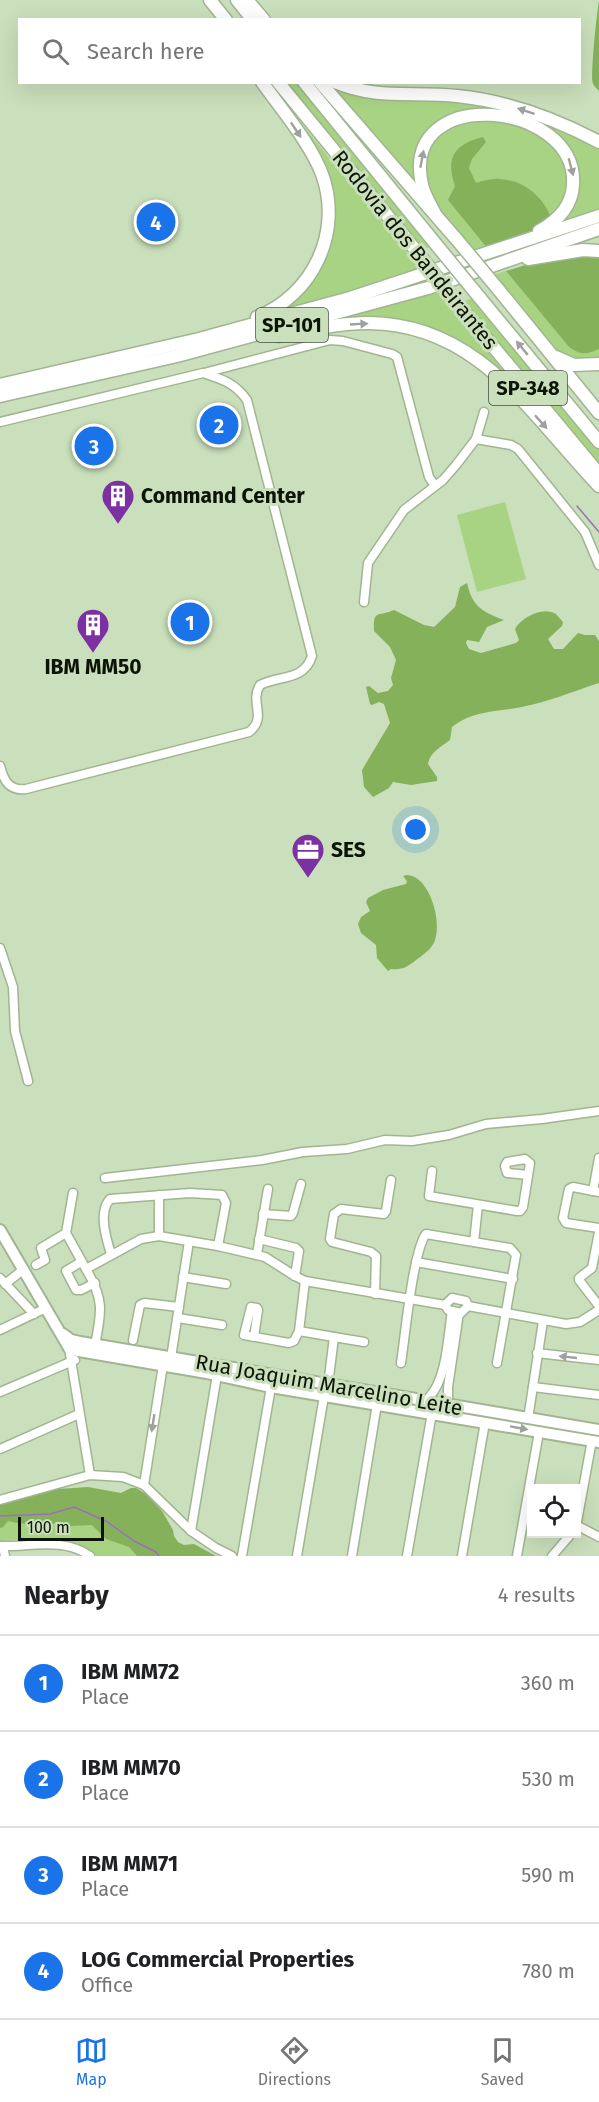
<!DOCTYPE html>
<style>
:root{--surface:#fff;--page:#f6f6f6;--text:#202124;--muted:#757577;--line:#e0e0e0;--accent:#1a73e8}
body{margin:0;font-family:"Fira Sans",sans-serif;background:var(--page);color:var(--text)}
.controls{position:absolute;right:18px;bottom:18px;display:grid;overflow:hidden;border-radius:0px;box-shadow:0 6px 24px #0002}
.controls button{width:54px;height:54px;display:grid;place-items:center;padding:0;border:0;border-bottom:2px solid var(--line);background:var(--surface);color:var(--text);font:30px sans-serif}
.scale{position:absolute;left:18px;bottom:15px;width:86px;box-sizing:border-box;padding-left:6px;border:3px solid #0c1307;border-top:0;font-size:16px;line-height:21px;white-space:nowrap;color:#0c1307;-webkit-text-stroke:4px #cadfbb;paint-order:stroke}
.you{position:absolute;left:416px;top:830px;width:21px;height:21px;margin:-15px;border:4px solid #fff;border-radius:50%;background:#1a73e8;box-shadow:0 0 0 9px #1a73e833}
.badge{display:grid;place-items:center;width:39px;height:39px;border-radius:50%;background:var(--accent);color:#fff;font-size:20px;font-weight:700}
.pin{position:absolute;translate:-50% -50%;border:3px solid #fff;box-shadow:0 2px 6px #0006}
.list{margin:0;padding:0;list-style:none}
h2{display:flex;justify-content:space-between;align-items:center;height:78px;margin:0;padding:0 24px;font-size:26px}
h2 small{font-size:20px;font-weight:400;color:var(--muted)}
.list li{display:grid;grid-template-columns:39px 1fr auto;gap:18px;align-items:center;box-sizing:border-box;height:96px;padding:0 24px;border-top:2px solid var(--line)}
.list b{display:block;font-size:22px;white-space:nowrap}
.list p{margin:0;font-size:20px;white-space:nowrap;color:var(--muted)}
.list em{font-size:20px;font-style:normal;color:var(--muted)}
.icon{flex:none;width:33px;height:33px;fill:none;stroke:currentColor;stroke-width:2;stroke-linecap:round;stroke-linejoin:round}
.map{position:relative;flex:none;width:599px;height:1556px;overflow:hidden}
.search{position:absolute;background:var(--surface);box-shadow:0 6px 24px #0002;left:18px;right:18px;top:18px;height:66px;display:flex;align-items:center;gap:15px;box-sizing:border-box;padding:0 21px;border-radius:0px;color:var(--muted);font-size:22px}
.sheet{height:462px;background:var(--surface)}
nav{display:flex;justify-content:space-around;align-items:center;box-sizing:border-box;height:84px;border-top:2px solid var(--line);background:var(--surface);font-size:16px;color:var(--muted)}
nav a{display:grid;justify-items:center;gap:3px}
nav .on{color:var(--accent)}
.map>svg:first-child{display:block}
.green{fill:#a8d383}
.forest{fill:#85b15b}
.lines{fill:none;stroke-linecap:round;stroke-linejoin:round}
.stream{stroke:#9e6ebc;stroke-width:1.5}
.minor-casing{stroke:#a1b592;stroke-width:11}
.major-casing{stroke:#a1b592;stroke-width:14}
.highway-casing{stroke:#a1b592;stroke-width:15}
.minor{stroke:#fff;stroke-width:8}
.major{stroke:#fff;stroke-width:10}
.highway{stroke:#fff;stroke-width:12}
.highway-bridge-casing{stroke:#a1b592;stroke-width:15;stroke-linecap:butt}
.highway-bridge{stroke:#fff;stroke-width:12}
.oneway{fill:#9ea19c}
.labels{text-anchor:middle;stroke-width:6;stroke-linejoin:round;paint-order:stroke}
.shield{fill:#cadfbb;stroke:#45503d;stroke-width:1.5}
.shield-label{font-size:20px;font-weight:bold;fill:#0c1307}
.street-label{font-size:21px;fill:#0c1307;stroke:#cadfbb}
.poi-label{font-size:21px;font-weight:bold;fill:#0c1307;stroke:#cadfbb;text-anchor:start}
</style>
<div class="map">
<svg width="599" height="1556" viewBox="0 0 599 1556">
<rect width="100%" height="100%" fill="#cadfbb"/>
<g class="green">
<path d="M284,83H297L431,247L422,249Z"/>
<path d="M330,85L432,100L483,105L536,118L599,148V214L547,231L577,178L571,155L557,136L496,113L433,129L417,184Z"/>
<path d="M294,115L410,256L423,273L273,314L309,281L330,197Z"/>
<path d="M474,117L528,128L562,151L571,184L559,213L528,233L475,254L430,198L424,158L437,132Z"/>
<path d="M506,271L569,347L590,353L599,349V361L580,363L556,351L493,275Z"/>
<path d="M439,292L536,410L435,333L322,324Z"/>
<path d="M473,298L599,450V466L464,301Z"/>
<path d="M505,502L526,579L477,592L457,515Z"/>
<path d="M74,1507L159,1556H96L77,1543L54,1538L0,1541V1516Z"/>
</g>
<g class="forest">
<path d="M599,1V91C598,90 593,85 593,83C590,78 597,10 599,1Z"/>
<path d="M483,137L486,142L472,159L469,168L476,183C483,181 492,178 499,179C524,180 544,197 552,220L528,233L488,249L448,200L455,186C445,157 455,144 483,137Z"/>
<path d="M573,255H599V349C587,355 580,355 569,347L506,271L535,262Z"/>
<path d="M467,583C472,606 482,612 504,620L487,627L479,642L467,640L466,643L469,649L481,653L516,643L519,640L515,629C522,617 543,606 556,614C557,615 562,621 563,622L562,626L548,639L554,649H563L578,633L585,635H595L599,641V683C574,691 548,702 522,707C496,712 474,710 452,727L450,740C441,747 430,752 428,764L437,777V781L411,785L393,782L389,788L373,797L364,787L362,770L390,723L384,704L379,702L372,705L370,704L366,687L369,686L378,693L388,691L393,685L391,678L396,660L390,647L374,631C373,609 378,617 394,610L424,625L434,627L455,607L460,587Z"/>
<path d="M407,875C430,876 442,922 435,940C432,949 423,955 416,960C407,967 403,970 391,969L388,971L377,958L376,945L361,933L358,924L361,917L370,911L366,902L368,898L383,890L406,884L407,881L403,876Z"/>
<path d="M88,1487L121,1493L131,1488H136L146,1494L162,1511L173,1530L174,1536L178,1542L184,1545L194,1544L216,1556H137L129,1547L106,1539L92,1525L71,1526L58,1522L40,1529C29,1523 20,1524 8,1521L3,1527L0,1528V1505L29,1497L43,1490Z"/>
</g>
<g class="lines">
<g class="stream">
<path d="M577,506L599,532"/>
<path d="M0,1516L50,1514L74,1507L106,1521L134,1541L156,1552L159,1556"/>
</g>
<g class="minor-casing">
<g id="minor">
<path d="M204,373L330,340L343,341L392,354L397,357L429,477L435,486"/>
<path d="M0,422L203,373C222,379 235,383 247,400L312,656C304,681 280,675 260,685C249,703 268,717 249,732L26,789C9,791 4,781 0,766"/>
<path d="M476,439L511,445L518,449L585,532L599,565"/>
<path d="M364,602L368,563L404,510L443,480L456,465L476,439L484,412"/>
<path d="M0,948L13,987L15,1031L28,1081"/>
<path d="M432,1171L429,1196L517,1211H520L523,1207L530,1163L525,1159L507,1162L505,1166L507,1173L528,1175"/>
<path d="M105,1178L262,1160L303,1152L347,1149L385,1140L412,1141L449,1135L486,1124L542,1119L599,1111"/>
<path d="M593,1191L599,1158"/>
<path d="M599,1192L573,1187L569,1189L563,1218L566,1223L599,1228"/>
<path d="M73,1193L66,1233L86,1269"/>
<path d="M159,1195V1236"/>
<path d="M263,1214L291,1216L293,1213L301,1184"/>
<path d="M599,1232L592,1268L579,1278V1280L599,1306"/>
<path d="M259,1239L296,1248L299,1251L295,1276"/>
<path d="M474,1242L478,1205"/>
<path d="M111,1254C106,1238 98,1212 110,1199L190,1193L222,1195L226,1203L218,1246"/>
<path d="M257,1254L268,1189"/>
<path d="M81,1262L66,1271L76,1290H81L95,1283"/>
<path d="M416,1262L513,1279"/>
<path d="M36,1265L45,1260L41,1248L66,1233"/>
<path d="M183,1277L226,1284"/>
<path d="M0,1278L34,1314"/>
<path d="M305,1281L299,1331L334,1337L328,1385"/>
<path d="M5,1284L24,1269"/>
<path d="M375,1294L376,1256L371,1252L332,1242L330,1239L334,1214L341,1209L384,1214L386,1211L391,1180"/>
<path d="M452,1298L466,1301L468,1306L461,1313L448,1310L445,1305Z"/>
<path d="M468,1306L566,1324L580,1322L599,1310"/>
<path d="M178,1318L222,1325"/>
<path d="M0,1330L46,1308"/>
<path d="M254,1337L258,1310L257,1308L251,1307L244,1335L289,1343L294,1341L299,1331"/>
<path d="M334,1337L364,1342"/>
<path d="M133,1340L140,1305L144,1303L179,1307"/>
<path d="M95,1345C102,1311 104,1299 86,1269L141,1239L159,1236L218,1246L265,1257L295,1276L305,1281L445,1305"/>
<path d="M69,1348L90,1475"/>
<path d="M537,1353L599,1360"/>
<path d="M171,1358L189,1241"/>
<path d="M401,1363C405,1337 413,1251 426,1234L510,1248L516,1255L497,1363"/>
<path d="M533,1387L599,1395"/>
<path d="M0,1392L75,1360"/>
<path d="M430,1396C447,1378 448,1335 452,1311"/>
<path d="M448,1398V1387L459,1313"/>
<path d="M528,1419L543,1321"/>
<path d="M0,1449L79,1414"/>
<path d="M144,1485L163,1365"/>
<path d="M0,1500L90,1475L123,1477L144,1485L191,1531L216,1548L232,1556"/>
<path d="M578,1526L599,1537"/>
<path d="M576,1527L592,1440"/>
<path d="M191,1531L217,1375"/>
<path d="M0,1546C30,1547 64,1537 90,1556"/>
<path d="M3,1546L5,1556"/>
<path d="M242,1556L271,1387"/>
<path d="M297,1556L324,1396"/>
<path d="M352,1556L377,1404"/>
<path d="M407,1556L432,1413"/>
<path d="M462,1556L485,1422"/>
<path d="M517,1556L539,1432"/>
<path d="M552,1556L571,1534"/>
</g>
</g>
<g class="major-casing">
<g id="major">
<path d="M0,1230L69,1348L73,1350L207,1373L271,1387L599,1442"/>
<path d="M63,1334L71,1340L80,1342L599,1430"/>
</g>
</g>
<g class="highway-casing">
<g id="highway">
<path d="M210,0L226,20"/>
<path d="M237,0L253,20"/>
<path d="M247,0L264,20"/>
<path d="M278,82L418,253"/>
<path d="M304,82L439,248"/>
<path d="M320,82L458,241"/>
<path d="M335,82C377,100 413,91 457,96C507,101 554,118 599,142"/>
<path d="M435,214C431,205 424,195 422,185C399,82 579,101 573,185C572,207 557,221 539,231"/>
<path d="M528,259L583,250L599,251"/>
<path d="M498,289L599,413"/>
<path d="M480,298L599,442"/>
<path d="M457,303L599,474"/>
<path d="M257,317C313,295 343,232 322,174C310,143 282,110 262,82"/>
<path d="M279,336C308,330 338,323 369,323C479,324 531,415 599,486"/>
<path d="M556,357L574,365L599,364"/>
<path d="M0,385L199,339L350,298L599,216"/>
<path d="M0,396L177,356L428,288L599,229"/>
</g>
</g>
<use href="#minor" class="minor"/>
<use href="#major" class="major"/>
<use href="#highway" class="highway"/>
<g class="highway-bridge-casing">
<g id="highway-bridge">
<path d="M458,241L498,289"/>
<path d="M439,248L480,298"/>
<path d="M418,253L457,303"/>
</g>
</g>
<use href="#highway-bridge" class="highway-bridge"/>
</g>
<defs><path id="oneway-solid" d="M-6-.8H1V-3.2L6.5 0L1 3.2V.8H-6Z" transform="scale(1.5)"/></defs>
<g class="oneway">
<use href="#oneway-solid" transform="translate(526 111) rotate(-162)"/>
<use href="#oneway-solid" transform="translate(296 130) rotate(56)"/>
<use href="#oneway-solid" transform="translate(422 159) rotate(-79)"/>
<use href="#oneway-solid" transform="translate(571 167) rotate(75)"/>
<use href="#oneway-solid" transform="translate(359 324) rotate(-3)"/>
<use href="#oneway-solid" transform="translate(522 348) rotate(-130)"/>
<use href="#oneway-solid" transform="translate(541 422) rotate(48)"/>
<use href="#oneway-solid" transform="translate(568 1357) rotate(-174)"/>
<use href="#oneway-solid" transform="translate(153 1423) rotate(99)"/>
<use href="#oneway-solid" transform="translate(519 1428) rotate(10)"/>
</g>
<defs>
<g id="building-pin" transform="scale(1.725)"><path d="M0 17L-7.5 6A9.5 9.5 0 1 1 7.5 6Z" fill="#7c31a3" stroke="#cadfbb"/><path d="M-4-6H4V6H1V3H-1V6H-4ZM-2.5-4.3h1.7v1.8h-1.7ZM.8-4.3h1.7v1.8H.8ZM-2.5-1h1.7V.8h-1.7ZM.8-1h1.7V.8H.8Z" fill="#fff"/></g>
<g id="office-pin" transform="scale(1.725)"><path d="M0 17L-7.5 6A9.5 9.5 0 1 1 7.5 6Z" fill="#7c31a3" stroke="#cadfbb"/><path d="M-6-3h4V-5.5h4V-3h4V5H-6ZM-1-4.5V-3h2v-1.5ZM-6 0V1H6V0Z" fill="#fff"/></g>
</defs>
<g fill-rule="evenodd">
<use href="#building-pin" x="118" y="496"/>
<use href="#building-pin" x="93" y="625"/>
<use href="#office-pin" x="308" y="850"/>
</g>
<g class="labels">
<g class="shield">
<rect x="256" y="308" width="72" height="34" rx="4.5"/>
<rect x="489" y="371" width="78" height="34" rx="4.5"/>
</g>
<g class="shield-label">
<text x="292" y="332">SP-101</text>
<text x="528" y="395">SP-348</text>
</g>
<g class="street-label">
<text transform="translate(415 250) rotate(51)" y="7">Rodovia dos Bandeirantes</text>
<text transform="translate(329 1385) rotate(10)" y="7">Rua Joaquim Marcelino Leite</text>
</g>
<g class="poi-label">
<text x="141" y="503">Command Center</text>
<text x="93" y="674" text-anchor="middle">IBM MM50</text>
<text x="331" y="857">SES</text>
</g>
</g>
</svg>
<div class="controls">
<button><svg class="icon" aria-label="locate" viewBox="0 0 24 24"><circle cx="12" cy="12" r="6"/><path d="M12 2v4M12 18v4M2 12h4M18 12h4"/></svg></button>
</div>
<div class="scale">100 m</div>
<div class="you"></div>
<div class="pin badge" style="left:190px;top:622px">1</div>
<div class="pin badge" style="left:219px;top:425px">2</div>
<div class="pin badge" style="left:94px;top:446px">3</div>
<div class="pin badge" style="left:156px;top:222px">4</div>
<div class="search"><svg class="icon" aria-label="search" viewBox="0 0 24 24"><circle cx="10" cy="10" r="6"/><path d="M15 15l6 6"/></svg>Search here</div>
</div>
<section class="sheet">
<h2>Nearby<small>4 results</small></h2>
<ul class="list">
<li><span class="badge">1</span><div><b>IBM MM72</b><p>Place</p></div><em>360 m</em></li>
<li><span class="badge">2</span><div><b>IBM MM70</b><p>Place</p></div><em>530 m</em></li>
<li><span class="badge">3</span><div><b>IBM MM71</b><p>Place</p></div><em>590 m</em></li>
<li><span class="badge">4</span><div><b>LOG Commercial Properties</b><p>Office</p></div><em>780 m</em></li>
</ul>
</section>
<nav>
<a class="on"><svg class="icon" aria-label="map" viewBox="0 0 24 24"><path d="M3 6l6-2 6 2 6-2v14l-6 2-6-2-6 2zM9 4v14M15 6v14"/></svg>Map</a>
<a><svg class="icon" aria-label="directions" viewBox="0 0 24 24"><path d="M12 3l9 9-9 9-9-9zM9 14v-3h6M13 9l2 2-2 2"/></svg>Directions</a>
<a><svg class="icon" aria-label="saved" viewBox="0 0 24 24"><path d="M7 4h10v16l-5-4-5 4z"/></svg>Saved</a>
</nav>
